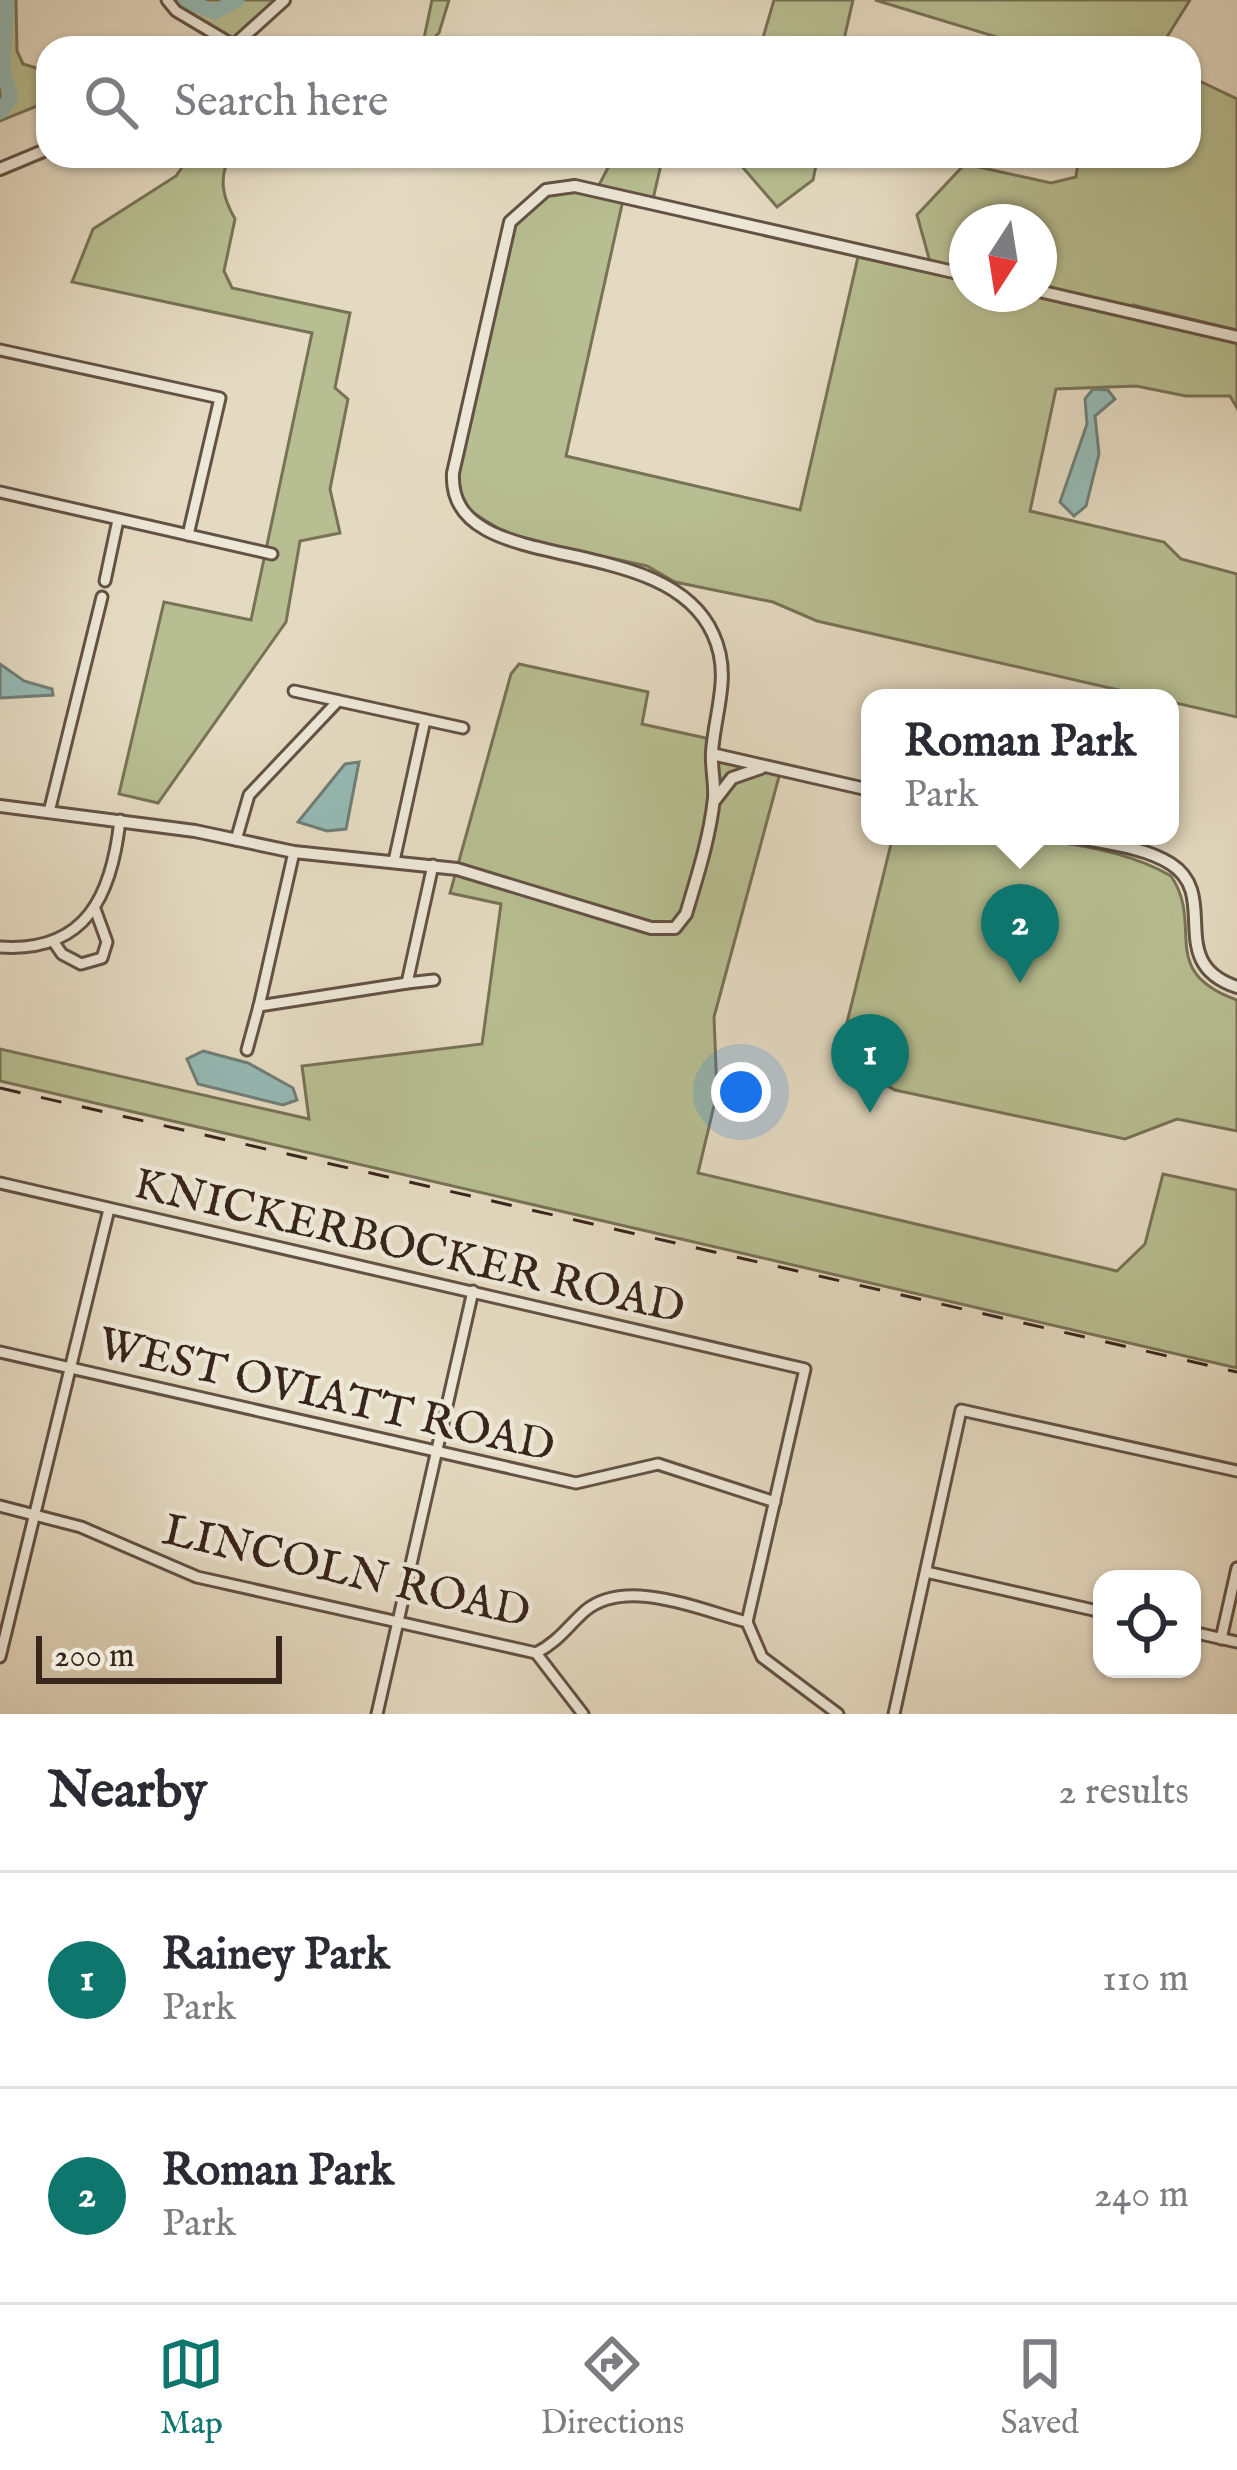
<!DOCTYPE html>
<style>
:root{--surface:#fff;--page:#f2f2f3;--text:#2b2b33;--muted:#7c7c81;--line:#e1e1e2;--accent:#0f766e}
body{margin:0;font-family:"IM FELL English",serif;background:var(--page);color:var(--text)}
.controls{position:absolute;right:36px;bottom:36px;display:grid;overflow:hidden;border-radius:24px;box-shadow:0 3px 9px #0004}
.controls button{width:108px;height:108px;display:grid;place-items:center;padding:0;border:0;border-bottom:3px solid var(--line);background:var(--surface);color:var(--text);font:60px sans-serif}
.compass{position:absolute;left:949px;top:204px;width:108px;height:108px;border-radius:50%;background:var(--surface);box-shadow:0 3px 9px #0004;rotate:192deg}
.scale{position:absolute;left:36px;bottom:30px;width:246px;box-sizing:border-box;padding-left:12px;border:6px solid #38251b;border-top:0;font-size:33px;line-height:42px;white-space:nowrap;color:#38251b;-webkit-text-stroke:9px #ede7d7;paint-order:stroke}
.you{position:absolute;left:741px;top:1092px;width:42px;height:42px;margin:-30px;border:9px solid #fff;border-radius:50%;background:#1a73e8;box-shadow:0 0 0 18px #1a73e833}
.badge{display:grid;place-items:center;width:78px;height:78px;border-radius:50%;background:var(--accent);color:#fff;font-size:39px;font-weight:700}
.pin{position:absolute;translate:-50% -99px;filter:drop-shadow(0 3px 6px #0008)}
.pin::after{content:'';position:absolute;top:63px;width:42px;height:36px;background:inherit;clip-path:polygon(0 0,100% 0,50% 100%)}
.popup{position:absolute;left:861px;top:689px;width:318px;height:156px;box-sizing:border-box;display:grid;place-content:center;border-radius:24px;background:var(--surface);filter:drop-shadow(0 3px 9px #0005);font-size:39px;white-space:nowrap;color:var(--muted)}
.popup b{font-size:45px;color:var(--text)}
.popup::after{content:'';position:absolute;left:50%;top:100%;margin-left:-24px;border:24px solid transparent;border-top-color:var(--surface)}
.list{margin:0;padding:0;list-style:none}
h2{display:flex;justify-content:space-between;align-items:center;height:156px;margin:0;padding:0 48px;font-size:51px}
h2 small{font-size:39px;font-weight:400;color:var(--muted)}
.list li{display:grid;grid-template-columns:78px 1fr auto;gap:36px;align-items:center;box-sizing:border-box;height:216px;padding:0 48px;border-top:3px solid var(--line)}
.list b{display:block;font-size:45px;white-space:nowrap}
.list p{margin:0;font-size:39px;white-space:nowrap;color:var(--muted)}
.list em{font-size:39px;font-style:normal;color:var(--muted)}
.icon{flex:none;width:66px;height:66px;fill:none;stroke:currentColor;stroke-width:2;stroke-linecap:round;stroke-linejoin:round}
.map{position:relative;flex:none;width:1237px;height:1714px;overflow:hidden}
.search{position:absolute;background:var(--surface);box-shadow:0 3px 9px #0004;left:36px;right:36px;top:36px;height:132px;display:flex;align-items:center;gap:30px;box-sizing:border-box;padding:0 42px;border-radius:36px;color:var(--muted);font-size:45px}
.sheet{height:588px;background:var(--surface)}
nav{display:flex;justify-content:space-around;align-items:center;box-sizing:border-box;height:168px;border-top:3px solid var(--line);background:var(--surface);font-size:33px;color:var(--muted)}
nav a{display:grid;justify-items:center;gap:6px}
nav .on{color:var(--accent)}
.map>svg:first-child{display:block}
.green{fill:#b7be91;stroke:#787256;stroke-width:3}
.water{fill:#95bab5;stroke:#707e77;stroke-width:3}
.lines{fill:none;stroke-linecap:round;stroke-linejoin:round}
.river{stroke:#95bab5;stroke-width:15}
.minor-casing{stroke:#635244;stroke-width:15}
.tertiary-casing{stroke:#635244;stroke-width:16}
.minor{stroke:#ede7d7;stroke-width:9}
.tertiary{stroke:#ede7d7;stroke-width:10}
.rail{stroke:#38251b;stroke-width:3;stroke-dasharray:21 21;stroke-linecap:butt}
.labels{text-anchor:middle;stroke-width:9;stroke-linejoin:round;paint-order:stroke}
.street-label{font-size:45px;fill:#38251b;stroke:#ede7d7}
</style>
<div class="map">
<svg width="1237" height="1714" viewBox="0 0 1237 1714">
<rect width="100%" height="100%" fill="#e4dac1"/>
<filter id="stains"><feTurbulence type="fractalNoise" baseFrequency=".00167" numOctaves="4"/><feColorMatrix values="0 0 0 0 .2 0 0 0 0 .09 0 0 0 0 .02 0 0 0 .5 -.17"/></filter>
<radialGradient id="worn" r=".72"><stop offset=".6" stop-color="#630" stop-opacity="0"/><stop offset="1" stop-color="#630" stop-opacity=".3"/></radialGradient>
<g class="green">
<path d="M0,0H16L17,51L23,64L46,71L48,91L42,104L0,121Z"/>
<path d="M164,0H289L236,48Z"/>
<path d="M432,0H449L439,33L422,48Z"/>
<path d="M774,0H853L842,48H760Z"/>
<path d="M875,0H1190L1160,48H1033Z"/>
<path d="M1189,76L1237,99V330L1133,305L1131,312L1039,286V222H967V270L930,262L917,215L965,164L1051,183L1076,177L1079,156H1189Z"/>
<path d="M190,156H230C218,179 223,198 235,219L224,271L232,288L350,313L335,388L348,399L330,489L340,533L300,541L286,622L158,803L119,794L164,602L251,620L312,333L72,282L93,229L176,176Z"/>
<path d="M614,156H663L653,199L598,187Z"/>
<path d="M733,156H818L813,180L777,207Z"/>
<path d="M576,190L623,200L566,456L800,510L858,257L967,281V294H1024L1237,341V408L1230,396H1186L1136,386L1056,389L1030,511L1164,542L1181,559L1237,574V717L817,621L773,602L675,582L647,566L510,536L464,507L457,473L514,224L548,194Z"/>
<path d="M519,664L648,692L642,724L710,739L707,757L780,773L714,1017L717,1093L698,1173L1117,1271L1145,1244L1163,1174L1237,1190V1368L0,1081V1049L309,1119L302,1066L482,1044L501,904L450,893L511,674Z"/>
<path d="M893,836C975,836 1098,833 1171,876C1205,926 1156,971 1237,1000V1131L1177,1119L1125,1139L895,1090L838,1059Z"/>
</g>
<g class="water">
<path d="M1093,389L1108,390L1115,399L1095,416L1099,454L1086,506L1074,516L1060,502L1087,424L1085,399Z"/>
<path d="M0,664L24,681L52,689L53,695L0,698Z"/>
<path d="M359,762L346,829L327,831L298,822L345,764Z"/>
<path d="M203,1051L248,1063L293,1088L297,1100L283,1105L198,1084L187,1059Z"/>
</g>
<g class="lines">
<g class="river">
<path d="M183,0L215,12L237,0"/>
<path d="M0,112L11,97L3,70L7,0"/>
</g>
<g class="minor-casing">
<g id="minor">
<path d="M167,0L176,11L235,46"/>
<path d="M0,350L220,398L188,535"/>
<path d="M0,492L272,554"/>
<path d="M105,581L118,520"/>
<path d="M294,691L463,728"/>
<path d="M49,812L102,597"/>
<path d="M236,840L249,795L338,701"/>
<path d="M394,861L425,720"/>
<path d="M53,941L62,954L81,964L102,958L107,942L95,909"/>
<path d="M0,947C87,953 112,894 120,820"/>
<path d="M407,983L434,980"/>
<path d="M259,1006L294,852"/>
<path d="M247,1050L259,1006L407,983L433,865"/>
<path d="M0,1183L805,1369L747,1622"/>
<path d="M0,1352L576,1483L658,1464L775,1502"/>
<path d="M0,1506L81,1527L197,1577L536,1653C558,1642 567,1627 585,1611C627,1576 702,1611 747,1622"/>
<path d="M926,1572L1102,1612"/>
<path d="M747,1622L762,1657L838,1714"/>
<path d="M1192,1632L1237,1642"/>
<path d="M1221,1639L1237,1568"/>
<path d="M536,1653L583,1714"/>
<path d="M0,1657L109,1209"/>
<path d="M377,1714L473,1291"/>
<path d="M894,1714L961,1410L1237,1471"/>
</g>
</g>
<g class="tertiary-casing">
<g id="tertiary">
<path d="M231,48L284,0"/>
<path d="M0,169L48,149"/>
<path d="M1039,291L1237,337"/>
<path d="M712,754L870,790"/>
<path d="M715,800L732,778L761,768"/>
<path d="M0,806L195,831L294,852L457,869L651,928H675L686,914C697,877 710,837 714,798C715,782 711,767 712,752C715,710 732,675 713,634C664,526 447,581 453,473L510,222L546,190L575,186L967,275"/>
<path d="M1070,836C1101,843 1143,846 1171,864C1221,896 1164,963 1237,987"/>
</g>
</g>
<use href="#minor" class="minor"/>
<use href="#tertiary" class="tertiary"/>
<path class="rail" d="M0,1088L1237,1372"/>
</g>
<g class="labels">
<g class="street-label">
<text transform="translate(410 1244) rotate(13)" y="16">KNICKERBOCKER ROAD</text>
<text transform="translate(327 1393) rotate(13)" y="16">WEST OVIATT ROAD</text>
<text transform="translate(347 1569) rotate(13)" y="16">LINCOLN ROAD</text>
</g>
</g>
<rect width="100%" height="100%" filter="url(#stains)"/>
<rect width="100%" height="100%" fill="url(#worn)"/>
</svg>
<div class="controls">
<button><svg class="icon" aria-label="locate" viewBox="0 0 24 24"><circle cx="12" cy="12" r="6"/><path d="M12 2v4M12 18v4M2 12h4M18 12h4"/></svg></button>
</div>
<svg class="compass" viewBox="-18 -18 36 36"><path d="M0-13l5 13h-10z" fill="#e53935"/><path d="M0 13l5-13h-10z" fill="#7c7c81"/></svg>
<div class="scale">200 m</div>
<div class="you"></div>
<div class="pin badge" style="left:870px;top:1113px">1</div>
<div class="pin badge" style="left:1020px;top:983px">2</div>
<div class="popup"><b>Roman Park</b>Park</div>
<div class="search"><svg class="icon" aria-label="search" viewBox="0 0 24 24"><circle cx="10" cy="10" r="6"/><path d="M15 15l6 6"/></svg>Search here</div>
</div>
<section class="sheet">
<h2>Nearby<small>2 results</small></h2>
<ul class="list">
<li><span class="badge">1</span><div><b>Rainey Park</b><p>Park</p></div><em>110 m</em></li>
<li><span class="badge">2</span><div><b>Roman Park</b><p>Park</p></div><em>240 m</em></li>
</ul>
</section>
<nav>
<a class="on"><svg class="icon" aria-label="map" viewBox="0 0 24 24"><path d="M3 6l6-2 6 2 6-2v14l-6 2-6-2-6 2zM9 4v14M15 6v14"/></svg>Map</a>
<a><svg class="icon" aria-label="directions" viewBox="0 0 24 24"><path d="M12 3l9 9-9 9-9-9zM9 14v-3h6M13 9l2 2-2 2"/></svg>Directions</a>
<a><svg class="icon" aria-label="saved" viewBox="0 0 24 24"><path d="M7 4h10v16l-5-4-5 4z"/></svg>Saved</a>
</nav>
